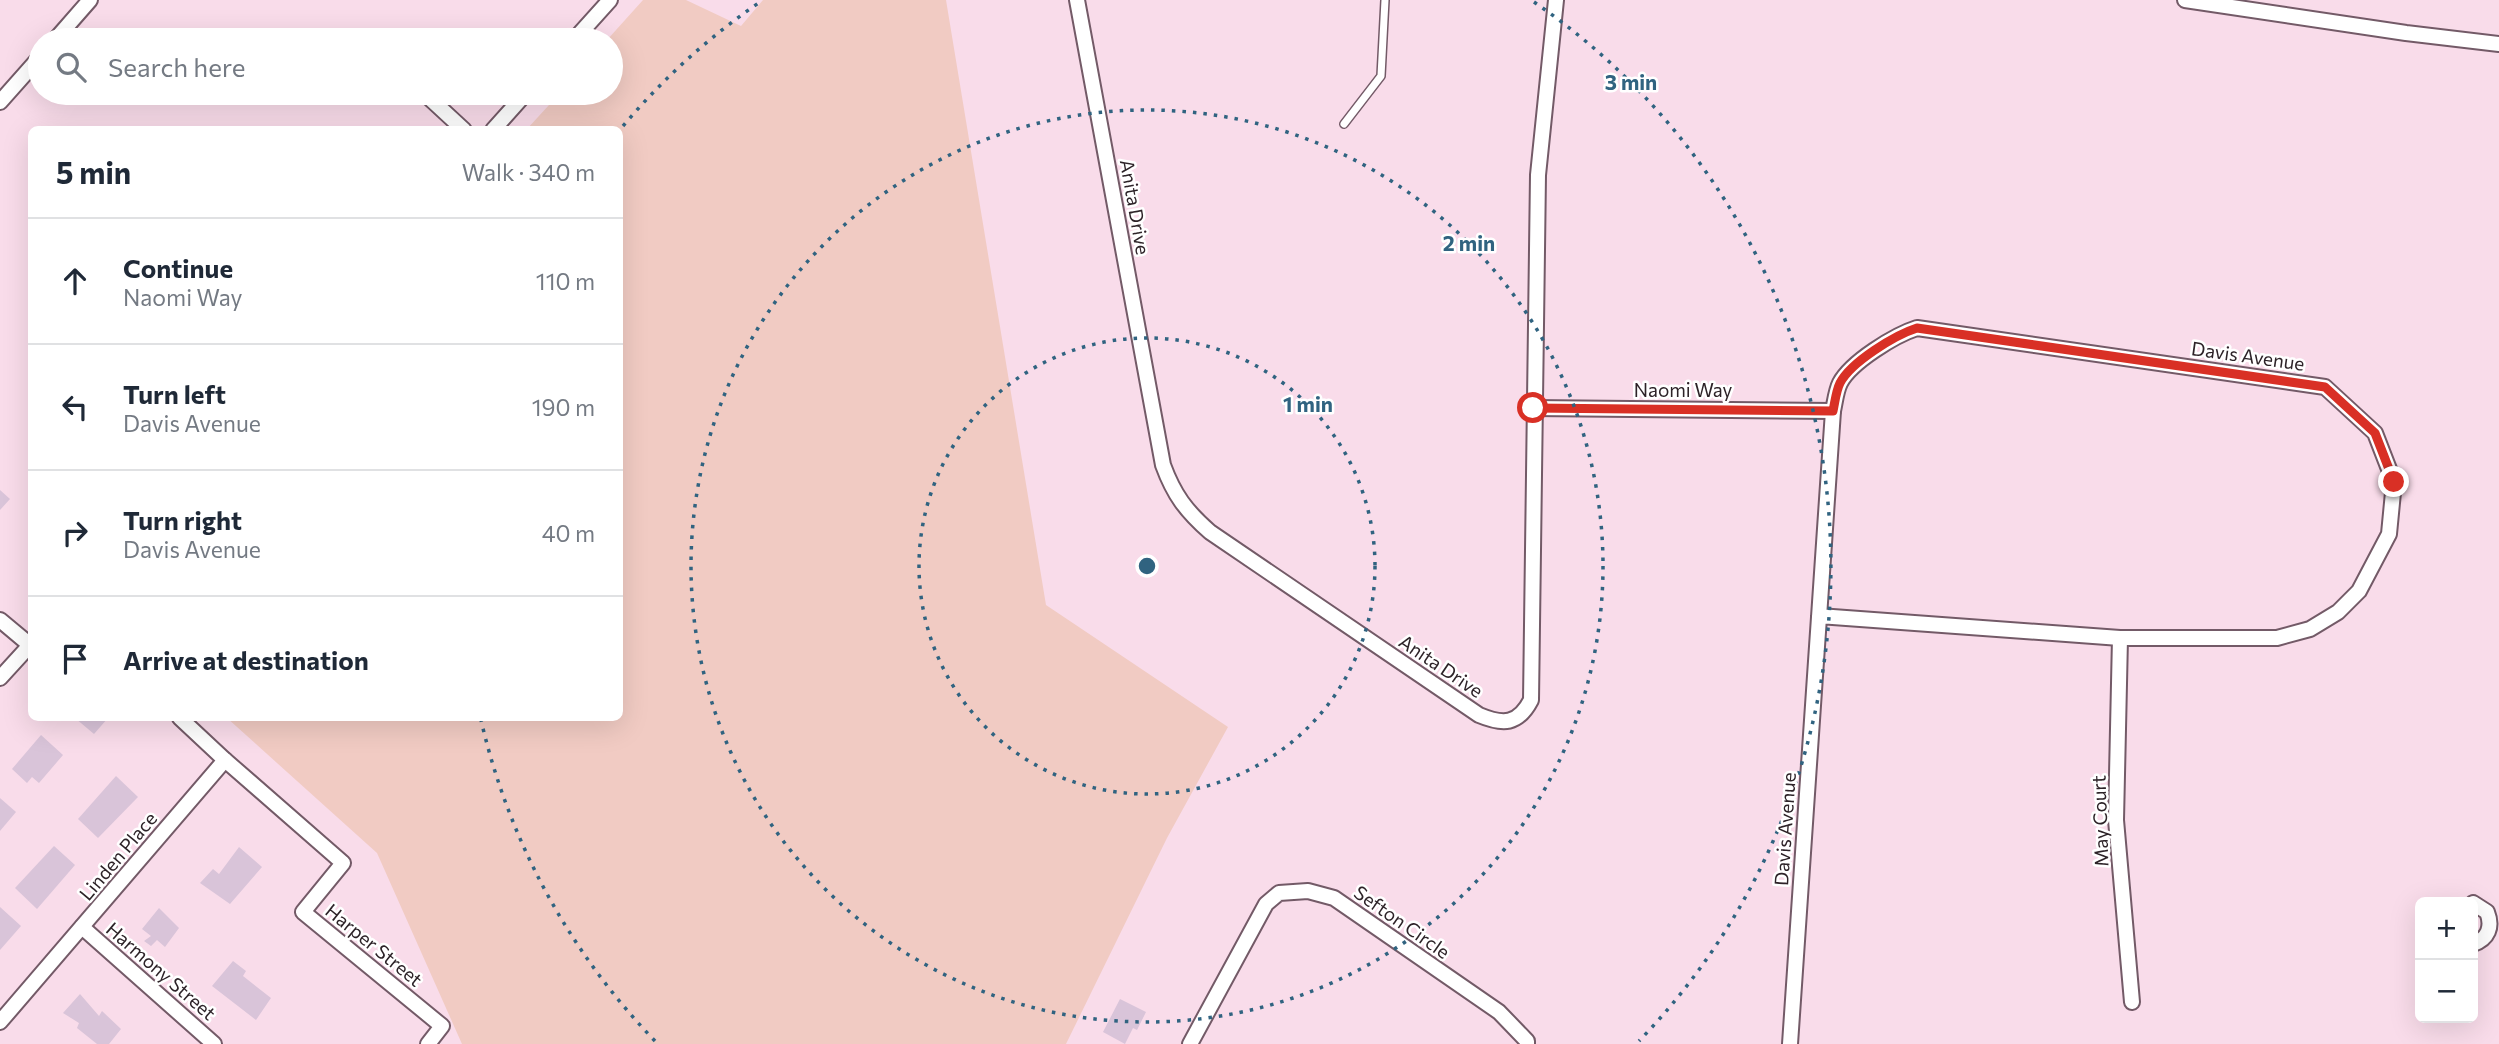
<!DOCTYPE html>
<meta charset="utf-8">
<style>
:root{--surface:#fff;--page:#f2f2f3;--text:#1f2937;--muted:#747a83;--line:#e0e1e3}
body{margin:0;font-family:Commissioner,sans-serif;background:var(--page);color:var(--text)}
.controls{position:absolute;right:21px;bottom:21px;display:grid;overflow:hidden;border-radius:10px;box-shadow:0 7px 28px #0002}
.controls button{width:63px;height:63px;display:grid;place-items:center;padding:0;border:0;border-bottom:2px solid var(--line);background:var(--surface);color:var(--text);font:35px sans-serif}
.stop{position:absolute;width:21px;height:21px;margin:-16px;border:5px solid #d93025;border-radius:50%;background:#fff}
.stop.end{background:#d93025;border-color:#fff;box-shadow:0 2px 7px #0008}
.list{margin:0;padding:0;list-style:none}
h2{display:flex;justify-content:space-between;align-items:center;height:91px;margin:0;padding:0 28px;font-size:30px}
h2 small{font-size:23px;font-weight:400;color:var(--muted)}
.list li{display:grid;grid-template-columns:46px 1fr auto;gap:21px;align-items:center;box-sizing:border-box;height:126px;padding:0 28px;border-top:2px solid var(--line)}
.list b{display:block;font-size:26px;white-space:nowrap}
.list p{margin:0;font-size:23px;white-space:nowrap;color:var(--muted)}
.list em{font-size:23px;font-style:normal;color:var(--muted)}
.icon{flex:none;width:38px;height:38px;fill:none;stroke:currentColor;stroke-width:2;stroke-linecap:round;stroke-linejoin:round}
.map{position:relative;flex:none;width:2499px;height:1044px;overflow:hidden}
.search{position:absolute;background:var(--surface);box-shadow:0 7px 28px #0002;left:28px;top:28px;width:595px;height:77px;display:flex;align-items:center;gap:18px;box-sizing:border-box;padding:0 24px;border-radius:38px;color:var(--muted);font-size:26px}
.panel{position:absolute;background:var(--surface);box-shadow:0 7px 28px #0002;left:28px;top:126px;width:595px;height:595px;border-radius:10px}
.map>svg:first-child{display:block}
.green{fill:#f1cbc3}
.building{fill:#d9c4d9}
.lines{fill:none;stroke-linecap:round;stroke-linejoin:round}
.lane-casing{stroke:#735a67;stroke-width:10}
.street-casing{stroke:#735a67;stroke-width:18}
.lane{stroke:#fff;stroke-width:7}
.street{stroke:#fff;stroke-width:14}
.route{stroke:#d93025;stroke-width:9}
.ring{fill:none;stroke:#306380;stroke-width:3.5;stroke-dasharray:3.5 7}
.labels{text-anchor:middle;stroke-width:5;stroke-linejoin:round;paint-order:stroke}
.street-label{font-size:19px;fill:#2d2328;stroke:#fff}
.centre{fill:#306380;stroke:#fff;stroke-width:3.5}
.ring-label{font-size:21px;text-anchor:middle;font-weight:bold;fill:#306380;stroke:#fff;stroke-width:5;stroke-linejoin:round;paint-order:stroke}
</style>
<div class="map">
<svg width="2499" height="1044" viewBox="0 0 2499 1044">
<rect width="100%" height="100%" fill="#f9dcea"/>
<path class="green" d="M643,0H686L741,26L763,0H946L1046,605L1228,727L1167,838L1066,1044H462L377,853L227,718H620V130L527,129L560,93H611V40H607Z"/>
<g class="building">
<path d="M0,490L10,499L0,510Z"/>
<path d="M75,718H108L94,734Z"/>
<path d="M41,735L63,755L39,783L32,777L27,783L12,769Z"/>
<path d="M116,776L138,797L98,838L78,819Z"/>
<path d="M0,798L16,812L0,831Z"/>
<path d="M54,846L75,865L37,909L15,888Z"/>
<path d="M239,847L262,867L230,904L200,883L213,869L219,874Z"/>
<path d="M0,907L21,926L0,950Z"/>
<path d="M159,908L179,928L165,947L157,940L151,946L144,941L151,936L142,929Z"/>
<path d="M233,961L246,971L243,976L271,998L256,1020L212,986Z"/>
<path d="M80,994L99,1016L102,1011L121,1029L109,1044H97L77,1028L79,1023L63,1013Z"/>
<path d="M1120,999L1146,1012L1137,1030L1133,1028L1125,1044L1103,1032Z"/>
</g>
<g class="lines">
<g class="lane-casing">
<path id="lane" d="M1344,124L1381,76L1385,0"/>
</g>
<g class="street-casing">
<g id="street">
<path d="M1077,0L1163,465C1174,495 1186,511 1210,532L1479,715C1503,725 1518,725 1531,700L1538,175L1556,0"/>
<path d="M2185,0L2406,33L2499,44"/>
<path d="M364,38L367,40"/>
<path d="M55,40L90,0"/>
<path d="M574,40L610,0"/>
<path d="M424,93L464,130"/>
<path d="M0,102L40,57"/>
<path d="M493,130L526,93"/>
<path d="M1533,408L1833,411"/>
<path d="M0,620L30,645"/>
<path d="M2120,638L2116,820L2132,1002"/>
<path d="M0,678L32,643"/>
<path d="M180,718L225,760L343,863L303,912L442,1026L428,1044"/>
<path d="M2473,903L2487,912C2493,927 2488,939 2473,944"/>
<path d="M82,927L214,1044"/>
<path d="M0,1022L225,760"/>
<path d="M1190,1044L1266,904L1279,893L1308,891L1334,898L1499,1012L1527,1041V1044"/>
<path d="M1790,1044L1833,411C1835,402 1836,391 1840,383C1851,362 1895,335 1917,328L2325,387L2375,433L2394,482L2389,534L2359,591L2338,612L2310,629L2277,638H2120L1819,616"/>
</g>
</g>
<use href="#lane" class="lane"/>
<use href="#street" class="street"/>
</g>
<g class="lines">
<path class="route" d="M1533,408L1833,411C1835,402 1836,391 1840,383C1851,362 1895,335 1917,328L2325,387L2375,433L2394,482"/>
</g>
<g class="ring">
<circle cx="1147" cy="566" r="228"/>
<circle cx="1147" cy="566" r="456"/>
<path d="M655 1041A684 684 0 0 1 481 720M623 126A684 684 0 0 1 760 2M1534 2A684 684 0 0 1 1639 1041"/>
</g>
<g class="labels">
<g class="street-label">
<text transform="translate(1135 207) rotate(80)" y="7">Anita Drive</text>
<text transform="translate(2248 356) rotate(8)" y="7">Davis Avenue</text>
<text x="1683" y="397">Naomi Way</text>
<text transform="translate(1441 666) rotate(34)" y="7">Anita Drive</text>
<text transform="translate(2100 821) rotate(-92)" y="7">May Court</text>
<text transform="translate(1785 829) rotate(-86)" y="7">Davis Avenue</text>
<text transform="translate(118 856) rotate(-50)" y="7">Linden Place</text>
<text transform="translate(1402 922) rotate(35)" y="7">Sefton Circle</text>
<text transform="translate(374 945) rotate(39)" y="7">Harper Street</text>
<text transform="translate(161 971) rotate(41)" y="7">Harmony Street</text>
</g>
</g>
<circle cx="1147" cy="566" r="10" class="centre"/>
<g class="ring-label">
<text x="1631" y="90">3 min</text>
<text x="1469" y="251">2 min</text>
<text x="1308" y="412">1 min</text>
</g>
</svg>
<div class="controls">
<button>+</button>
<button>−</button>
</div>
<div class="stop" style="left:1533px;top:408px"></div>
<div class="stop end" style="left:2394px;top:482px"></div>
<div class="search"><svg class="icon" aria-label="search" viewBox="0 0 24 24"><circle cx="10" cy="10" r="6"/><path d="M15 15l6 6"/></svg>Search here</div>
<section class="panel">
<h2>5 min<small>Walk · 340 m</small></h2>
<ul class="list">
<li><svg class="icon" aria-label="ahead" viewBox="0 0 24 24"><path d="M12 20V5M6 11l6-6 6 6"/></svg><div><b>Continue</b><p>Naomi Way</p></div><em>110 m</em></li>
<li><svg class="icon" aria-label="left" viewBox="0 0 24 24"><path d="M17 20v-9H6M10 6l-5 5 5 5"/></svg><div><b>Turn left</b><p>Davis Avenue</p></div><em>190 m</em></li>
<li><svg class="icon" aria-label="right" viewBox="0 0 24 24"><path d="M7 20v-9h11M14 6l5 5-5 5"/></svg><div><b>Turn right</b><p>Davis Avenue</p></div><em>40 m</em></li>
<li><svg class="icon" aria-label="arrive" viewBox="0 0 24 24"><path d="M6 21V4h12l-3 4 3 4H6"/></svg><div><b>Arrive at destination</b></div></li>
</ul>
</section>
</div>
